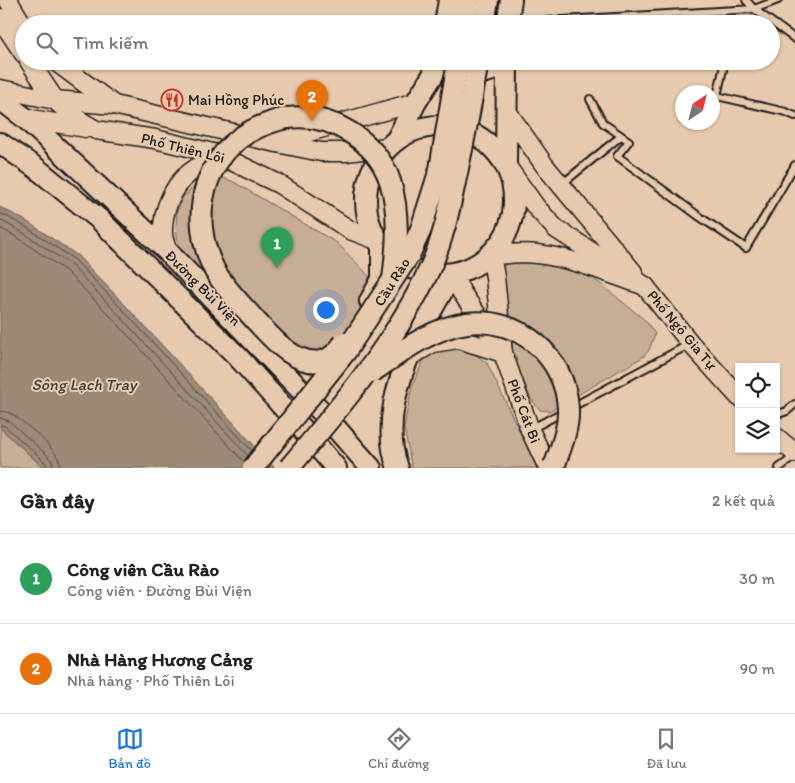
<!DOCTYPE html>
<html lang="vi">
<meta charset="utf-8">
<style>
:root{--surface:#fff;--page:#f6f6f6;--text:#222;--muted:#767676;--line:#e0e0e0;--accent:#1a73e8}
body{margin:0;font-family:Itim,sans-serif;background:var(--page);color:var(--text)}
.controls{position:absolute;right:15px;bottom:15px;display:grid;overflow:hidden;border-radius:0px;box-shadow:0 1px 4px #0004}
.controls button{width:45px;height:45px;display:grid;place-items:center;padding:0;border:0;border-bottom:1px solid var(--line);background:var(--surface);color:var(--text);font:25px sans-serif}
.compass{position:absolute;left:675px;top:85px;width:45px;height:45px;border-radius:50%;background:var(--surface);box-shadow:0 1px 4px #0004;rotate:35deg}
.you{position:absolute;left:325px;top:309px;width:18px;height:18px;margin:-12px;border:4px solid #fff;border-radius:50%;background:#1a73e8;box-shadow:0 0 0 8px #1a73e833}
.badge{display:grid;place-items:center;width:32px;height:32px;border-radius:50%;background:var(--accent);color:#fff;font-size:16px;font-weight:700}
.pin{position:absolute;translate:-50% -41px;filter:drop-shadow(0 1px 2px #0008)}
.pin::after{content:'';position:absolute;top:26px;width:18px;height:15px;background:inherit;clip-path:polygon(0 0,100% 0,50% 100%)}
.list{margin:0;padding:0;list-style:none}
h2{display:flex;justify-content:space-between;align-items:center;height:65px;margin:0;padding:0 20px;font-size:21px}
h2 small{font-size:16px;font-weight:400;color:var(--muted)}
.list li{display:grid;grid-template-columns:32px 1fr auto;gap:15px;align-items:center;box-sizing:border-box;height:90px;padding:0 20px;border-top:1px solid var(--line)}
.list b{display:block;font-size:19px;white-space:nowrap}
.list p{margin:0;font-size:16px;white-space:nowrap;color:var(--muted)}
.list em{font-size:16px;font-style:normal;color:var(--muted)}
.icon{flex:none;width:28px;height:28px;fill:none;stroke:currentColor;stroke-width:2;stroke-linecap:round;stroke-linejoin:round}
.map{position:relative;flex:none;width:795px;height:468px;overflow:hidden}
.search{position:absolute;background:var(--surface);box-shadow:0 1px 4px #0004;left:15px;right:15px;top:15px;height:55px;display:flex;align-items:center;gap:12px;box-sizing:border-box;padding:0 18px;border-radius:28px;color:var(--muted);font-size:19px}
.sheet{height:245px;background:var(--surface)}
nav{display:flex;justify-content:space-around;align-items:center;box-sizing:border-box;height:70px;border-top:1px solid var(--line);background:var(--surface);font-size:14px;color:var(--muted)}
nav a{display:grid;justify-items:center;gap:2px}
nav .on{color:var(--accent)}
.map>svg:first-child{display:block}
.green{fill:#c6ae96;stroke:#716559}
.water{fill:#9c8a78;stroke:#695e53}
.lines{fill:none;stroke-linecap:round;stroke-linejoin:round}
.shore{stroke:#4f4841;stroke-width:1}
.lane-casing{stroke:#1c1c1c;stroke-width:10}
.secondary-casing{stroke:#1c1c1c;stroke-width:21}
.primary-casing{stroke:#1c1c1c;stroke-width:24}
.lane{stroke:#e7caae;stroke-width:6}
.secondary{stroke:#e7caae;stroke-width:18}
.primary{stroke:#e7caae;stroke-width:20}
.primary-bridge-casing{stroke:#1c1c1c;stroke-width:24;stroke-linecap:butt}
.primary-bridge{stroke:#e7caae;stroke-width:20}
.labels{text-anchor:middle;stroke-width:4;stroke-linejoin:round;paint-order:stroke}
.poi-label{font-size:15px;fill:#1c1c1c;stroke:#e7caae;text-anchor:start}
.street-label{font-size:15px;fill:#1c1c1c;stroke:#e7caae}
.water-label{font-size:16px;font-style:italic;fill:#423d38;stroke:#e7caae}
</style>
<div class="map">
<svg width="795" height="468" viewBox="0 0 795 468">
<rect width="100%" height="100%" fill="#e7caae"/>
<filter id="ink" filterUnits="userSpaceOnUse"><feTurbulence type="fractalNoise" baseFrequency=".02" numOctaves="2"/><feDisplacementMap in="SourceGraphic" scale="10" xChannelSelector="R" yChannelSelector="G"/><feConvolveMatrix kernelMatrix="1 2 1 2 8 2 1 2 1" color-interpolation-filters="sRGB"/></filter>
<g filter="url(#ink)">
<g class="green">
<path d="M219,177L232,181L337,243L369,276L376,298L327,372L311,374L281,360L179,252L176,227L177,212L183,197L199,182Z"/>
<path d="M527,257L577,268L598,282L646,321L655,334L649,350L643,357L550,411L540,410L531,399L506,338L501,273L507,260Z"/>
<path d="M458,348L476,355L487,363L537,468H412L404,428L412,386L423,361L436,351Z"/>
<path d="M0,428L38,462L44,468H0Z"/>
</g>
<path class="water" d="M0,207L28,222L78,256L126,306L275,468H44L0,428Z"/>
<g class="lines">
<g class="shore">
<path d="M0,213L26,227L75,260L123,310L252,451"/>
<path d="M0,220L22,232L71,265L118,314L248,456"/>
<path d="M0,228L18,238L66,271L113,319L244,462"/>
<path d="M0,411L7,412L14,415C28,427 60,449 61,468"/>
<path d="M0,418L9,421L46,454L52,461L53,468"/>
<path d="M0,425L5,426L41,458L46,464L47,468"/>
</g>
<g class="lane-casing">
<g id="lane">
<path d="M746,0L754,9L795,39"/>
<path d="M511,23L754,9L778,0"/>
<path d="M725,61L717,96L786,112L795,116"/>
<path d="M590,99L603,123L629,141L617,156L700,217L746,248L795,165"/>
<path d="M562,184L621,136"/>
<path d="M776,415L787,411L795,404"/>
<path d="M531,429L690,344"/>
<path d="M779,468L795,456"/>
</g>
</g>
<g class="secondary-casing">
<g id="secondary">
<path d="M8,0L24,27"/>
<path d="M0,18L24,54"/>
<path d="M29,61L55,100L74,117L96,130L155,139L217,154L279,184L350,230L377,240"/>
<path d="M55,61L114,105L272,142L321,152H346L387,147"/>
<path d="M0,89L55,100L114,105"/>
<path d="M506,110L545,166L633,272"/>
<path d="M25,118L86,128"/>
<path d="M277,141L416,102"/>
<path d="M506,165L536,207L556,229L645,286L691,344L739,397"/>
<path d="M168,252C166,246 163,239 163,233C162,212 172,188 188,174C197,167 208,161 217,154"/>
<path d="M452,274L462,293L489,332"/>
<path d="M416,353L433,343L458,339L503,353"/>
<path d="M776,437L795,453"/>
<path d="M548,468L530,430L503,353L495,277L491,256C506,254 522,252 537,254C574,258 610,274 645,286"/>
</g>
</g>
<g class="primary-casing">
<g id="primary">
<path d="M445,24L449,0"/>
<path d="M464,24L468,0"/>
<path d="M484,24L488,0"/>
<path d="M507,24L511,0"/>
<path d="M460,71C477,78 491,71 507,64"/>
<path d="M0,99L25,118L168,252L319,409L371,468"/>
<circle cx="440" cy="200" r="74"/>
<path d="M397,139L416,102L433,75L437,61"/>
<path d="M0,143L36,168L99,219L238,357L300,426L336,468"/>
<path d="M506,165L507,61"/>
<path d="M370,301L382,279V247"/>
<path d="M398,468C374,405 421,328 452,274"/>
</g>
</g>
<use href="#lane" class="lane"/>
<use href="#secondary" class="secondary"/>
<use href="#primary" class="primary"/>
<g class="primary-bridge-casing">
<g id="primary-bridge">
<path d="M344,343C338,351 332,359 321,361C295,366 272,338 256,321C242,305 226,290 215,271C187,218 203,152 259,127C269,123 278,119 288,118C330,112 377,141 390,181C400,213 397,247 393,279"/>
<path d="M372,372C400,353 431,328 467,323C519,316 566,357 568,409C569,428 561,447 555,464L552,468"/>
<path d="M253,468L346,351L409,255L421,229L440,169L458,61"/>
<path d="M289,468C341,406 396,342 430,268C444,238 450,205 457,173C465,136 472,99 478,61"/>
</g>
</g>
<use href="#primary-bridge" class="primary-bridge"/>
</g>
</g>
<defs>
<g id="restaurant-ring" transform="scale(1.125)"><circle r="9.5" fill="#e7caae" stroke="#c8321e" stroke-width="1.5"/><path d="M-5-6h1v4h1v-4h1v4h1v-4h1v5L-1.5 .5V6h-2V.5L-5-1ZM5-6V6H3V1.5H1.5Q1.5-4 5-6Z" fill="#c8321e"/></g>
</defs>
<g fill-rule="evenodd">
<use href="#restaurant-ring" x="172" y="100"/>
</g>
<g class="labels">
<g class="poi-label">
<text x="188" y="105">Mai Hồng Phúc</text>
</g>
<g class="street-label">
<text transform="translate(183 148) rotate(14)" y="5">Phố Thiên Lôi</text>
<text transform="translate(392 282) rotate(-58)" y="5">Cầu Rào</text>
<text transform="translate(203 288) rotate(45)" y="5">Đường Bùi Viện</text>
<text transform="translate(682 330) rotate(50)" y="5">Phố Ngô Gia Tự</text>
<text transform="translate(524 411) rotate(69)" y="5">Phố Cát Bi</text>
</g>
<g class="water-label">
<text x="84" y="390">Sông Lạch Tray</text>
</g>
</g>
</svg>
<div class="controls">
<button><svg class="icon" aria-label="locate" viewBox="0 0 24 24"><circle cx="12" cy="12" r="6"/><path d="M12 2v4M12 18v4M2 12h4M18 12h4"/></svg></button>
<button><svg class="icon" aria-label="layers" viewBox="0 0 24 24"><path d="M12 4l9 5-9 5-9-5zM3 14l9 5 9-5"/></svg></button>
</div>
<svg class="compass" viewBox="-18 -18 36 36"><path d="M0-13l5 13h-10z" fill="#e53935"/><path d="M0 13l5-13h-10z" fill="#767676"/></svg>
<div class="you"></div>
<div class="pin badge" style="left:277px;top:268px;background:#2e9e5b">1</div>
<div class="pin badge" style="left:312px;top:121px;background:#e8710a">2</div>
<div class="search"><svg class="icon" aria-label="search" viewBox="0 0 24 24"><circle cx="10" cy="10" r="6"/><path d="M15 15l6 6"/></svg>Tìm kiếm</div>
</div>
<section class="sheet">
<h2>Gần đây<small>2 kết quả</small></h2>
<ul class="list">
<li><span class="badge" style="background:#2e9e5b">1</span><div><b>Công viên Cầu Rào</b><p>Công viên · Đường Bùi Viện</p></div><em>30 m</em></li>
<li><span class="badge" style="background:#e8710a">2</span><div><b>Nhà Hàng Hương Cảng</b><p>Nhà hàng · Phố Thiên Lôi</p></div><em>90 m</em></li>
</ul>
</section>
<nav>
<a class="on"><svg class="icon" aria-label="map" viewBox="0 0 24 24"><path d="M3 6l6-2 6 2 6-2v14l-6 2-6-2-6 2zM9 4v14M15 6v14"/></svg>Bản đồ</a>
<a><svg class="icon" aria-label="directions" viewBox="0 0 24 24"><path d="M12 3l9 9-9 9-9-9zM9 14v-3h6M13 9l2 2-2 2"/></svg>Chỉ đường</a>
<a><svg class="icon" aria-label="saved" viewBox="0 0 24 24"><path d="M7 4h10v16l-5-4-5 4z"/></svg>Đã lưu</a>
</nav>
